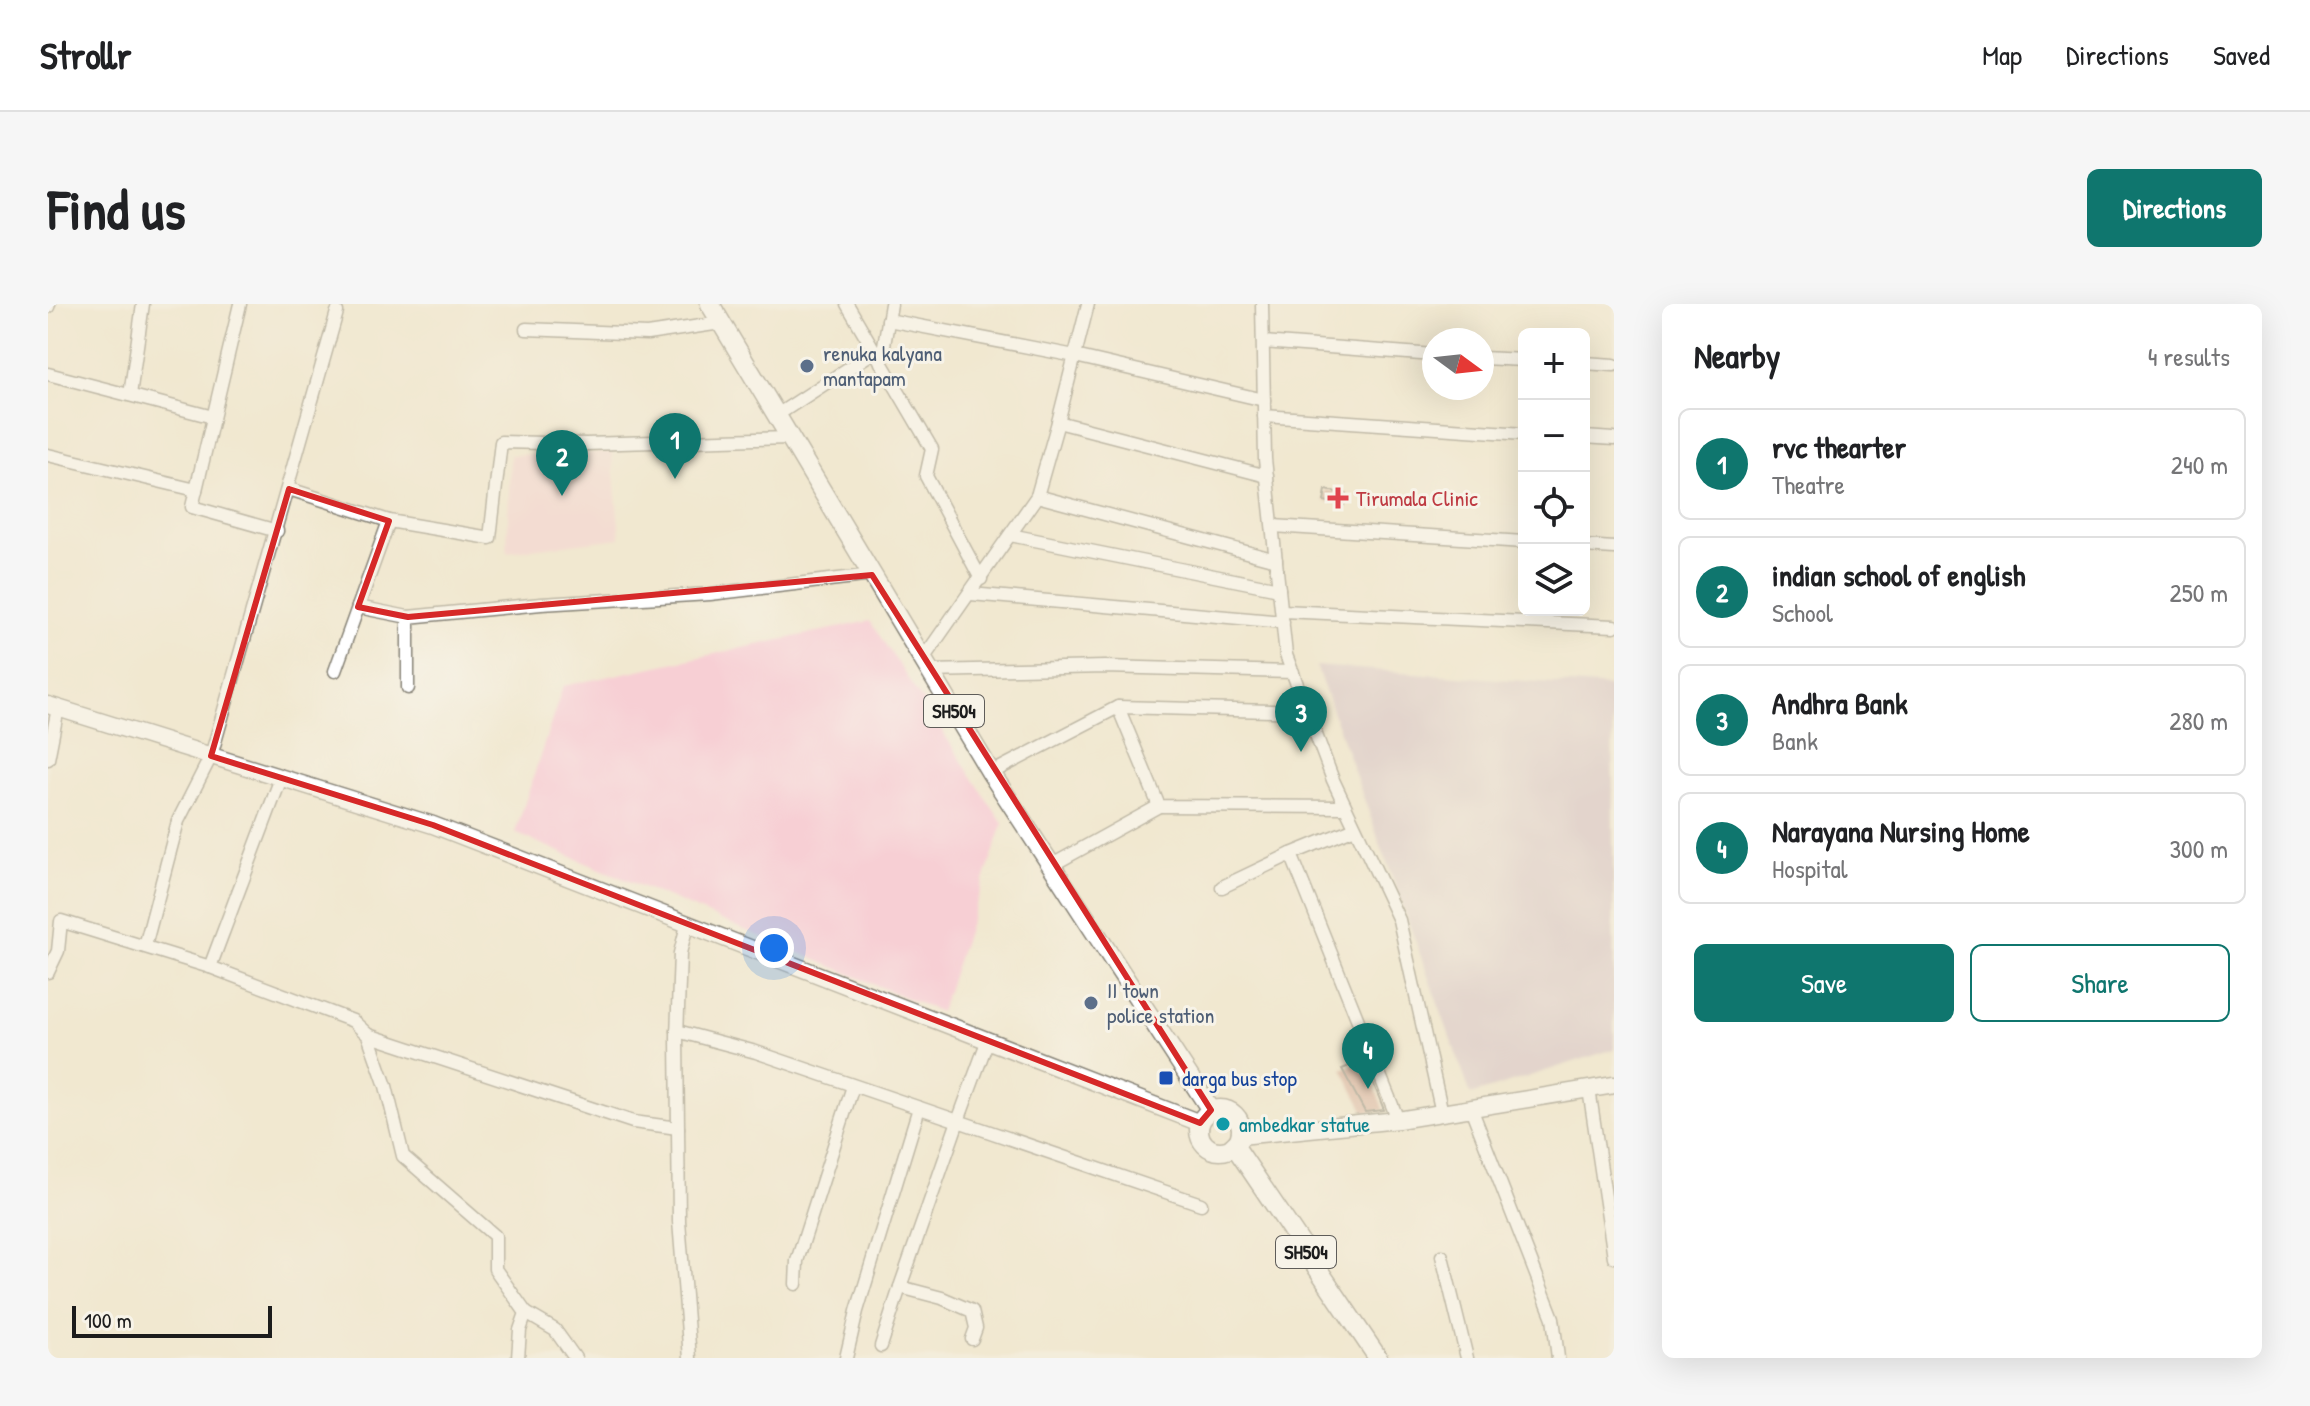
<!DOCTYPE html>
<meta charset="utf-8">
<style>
:root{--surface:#fff;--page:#f6f6f6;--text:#202124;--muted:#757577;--line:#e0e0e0;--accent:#0f766e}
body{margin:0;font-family:"Patrick Hand",sans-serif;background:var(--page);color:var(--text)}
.controls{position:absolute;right:24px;top:24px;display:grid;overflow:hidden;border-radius:12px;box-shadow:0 8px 32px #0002}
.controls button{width:72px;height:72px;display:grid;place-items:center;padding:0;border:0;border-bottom:2px solid var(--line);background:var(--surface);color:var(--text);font:40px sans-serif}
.compass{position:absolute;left:1374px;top:24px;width:72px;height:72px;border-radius:50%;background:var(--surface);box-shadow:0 8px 32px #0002;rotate:105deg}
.scale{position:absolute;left:24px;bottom:20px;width:200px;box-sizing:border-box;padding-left:8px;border:4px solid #1c1c1c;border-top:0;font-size:22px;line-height:28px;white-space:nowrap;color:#1c1c1c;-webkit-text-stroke:6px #f7f3e8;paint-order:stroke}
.you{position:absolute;left:726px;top:644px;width:28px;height:28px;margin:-20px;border:6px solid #fff;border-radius:50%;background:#1a73e8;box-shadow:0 0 0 12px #1a73e833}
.badge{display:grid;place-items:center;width:52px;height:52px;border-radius:50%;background:var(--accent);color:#fff;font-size:26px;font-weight:700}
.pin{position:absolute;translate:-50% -66px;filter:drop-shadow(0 2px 4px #0008)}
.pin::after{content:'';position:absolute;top:42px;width:28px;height:24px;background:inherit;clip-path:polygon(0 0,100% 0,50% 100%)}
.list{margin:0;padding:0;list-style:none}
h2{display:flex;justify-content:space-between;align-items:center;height:104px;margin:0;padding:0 32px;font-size:34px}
h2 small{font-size:26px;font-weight:400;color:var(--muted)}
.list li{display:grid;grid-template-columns:52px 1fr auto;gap:24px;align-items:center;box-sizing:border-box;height:112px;margin:0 16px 16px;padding:0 16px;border:2px solid var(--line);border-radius:12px}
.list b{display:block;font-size:30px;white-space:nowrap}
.list p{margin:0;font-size:26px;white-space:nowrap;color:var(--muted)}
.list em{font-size:26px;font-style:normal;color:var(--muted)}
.actions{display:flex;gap:16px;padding:24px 32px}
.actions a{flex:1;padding:18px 0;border:2px solid var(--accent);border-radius:12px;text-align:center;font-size:28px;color:var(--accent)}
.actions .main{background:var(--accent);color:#fff}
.icon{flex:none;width:44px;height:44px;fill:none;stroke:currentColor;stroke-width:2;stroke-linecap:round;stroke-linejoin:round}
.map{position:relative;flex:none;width:1566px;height:1054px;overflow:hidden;border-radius:12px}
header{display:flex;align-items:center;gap:48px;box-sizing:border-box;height:112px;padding:0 40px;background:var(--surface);border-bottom:2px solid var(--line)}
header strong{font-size:38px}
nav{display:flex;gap:44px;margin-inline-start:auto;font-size:28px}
.intro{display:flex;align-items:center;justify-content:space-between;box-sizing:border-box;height:192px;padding:0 48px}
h1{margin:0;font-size:56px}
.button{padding:20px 36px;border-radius:12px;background:var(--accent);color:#fff;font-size:28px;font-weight:700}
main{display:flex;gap:48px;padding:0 48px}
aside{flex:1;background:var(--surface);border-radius:12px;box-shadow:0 8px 32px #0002}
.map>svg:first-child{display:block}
.built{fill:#f7cfd4}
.industrial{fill:#d2bdc8}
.building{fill:#d3a493}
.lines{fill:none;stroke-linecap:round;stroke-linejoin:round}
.street-casing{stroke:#868276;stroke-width:15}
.secondary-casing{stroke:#868276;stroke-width:19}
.primary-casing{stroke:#868276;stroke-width:21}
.street{stroke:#fff;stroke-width:12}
.secondary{stroke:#fff;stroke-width:16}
.primary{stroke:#fff;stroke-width:18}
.marked{fill:none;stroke:#d62828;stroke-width:6;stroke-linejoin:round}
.service-dot{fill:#5c6f8a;stroke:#f7f3e8;stroke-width:3}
.health-dot{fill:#e0444e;stroke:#f7f3e8;stroke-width:3}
.transit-dot{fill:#1a4fb4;stroke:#f7f3e8;stroke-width:3}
.culture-dot{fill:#0f9aa8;stroke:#f7f3e8;stroke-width:3}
.labels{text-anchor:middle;stroke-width:6;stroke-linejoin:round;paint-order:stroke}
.shield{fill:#f7f3e8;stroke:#5e5c59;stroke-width:2}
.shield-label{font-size:20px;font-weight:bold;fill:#1c1c1c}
.service-label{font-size:22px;fill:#4e5e75;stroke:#f7f3e8;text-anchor:start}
.health-label{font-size:22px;fill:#be3a42;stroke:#f7f3e8;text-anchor:start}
.transit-label{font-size:22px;fill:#164399;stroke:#f7f3e8;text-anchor:start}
.culture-label{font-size:22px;fill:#0d838f;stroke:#f7f3e8;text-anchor:start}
</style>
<header>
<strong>Strollr</strong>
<nav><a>Map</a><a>Directions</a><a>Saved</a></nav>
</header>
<div class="intro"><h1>Find us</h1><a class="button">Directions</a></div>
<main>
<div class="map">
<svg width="1566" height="1054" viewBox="0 0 1566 1054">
<rect width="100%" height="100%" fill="#f7f3e8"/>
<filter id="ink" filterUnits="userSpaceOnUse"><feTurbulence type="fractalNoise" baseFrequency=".0125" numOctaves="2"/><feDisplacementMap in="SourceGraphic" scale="16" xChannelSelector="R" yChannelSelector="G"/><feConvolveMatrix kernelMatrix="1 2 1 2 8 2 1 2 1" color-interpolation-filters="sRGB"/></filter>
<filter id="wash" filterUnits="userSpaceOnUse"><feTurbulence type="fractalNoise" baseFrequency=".006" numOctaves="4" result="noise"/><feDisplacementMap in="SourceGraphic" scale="32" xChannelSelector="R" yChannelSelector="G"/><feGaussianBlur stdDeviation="1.8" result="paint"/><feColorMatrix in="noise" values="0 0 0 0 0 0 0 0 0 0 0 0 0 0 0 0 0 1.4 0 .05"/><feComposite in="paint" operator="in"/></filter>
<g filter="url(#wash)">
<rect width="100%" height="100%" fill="#f1e8d0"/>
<g class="built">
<path d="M564,148L572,234L459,248L462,151Z"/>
<path d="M822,317L955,520L892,708L467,529L515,382Z"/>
</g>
<path class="industrial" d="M1268,362L1564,383L1566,745L1423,791Z"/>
<g id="blocks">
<g class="building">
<path d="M1278,186L1299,190L1296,201L1276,197Z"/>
<path d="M1316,756L1336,806L1317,808L1294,765Z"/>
</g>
</g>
</g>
<g filter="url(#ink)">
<use href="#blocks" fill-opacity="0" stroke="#868276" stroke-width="2"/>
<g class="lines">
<g class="street-casing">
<g id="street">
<path d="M192,0L144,203L229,227"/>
<path d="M799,0L884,145L878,172L933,275"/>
<path d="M1040,0L1010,118L1219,172"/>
<path d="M1214,0L1217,155L1238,351L1285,476L1351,616L1394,809"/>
<path d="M0,3L1,0"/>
<path d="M840,16L1027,52L1216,96"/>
<path d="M478,25L599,30L673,19"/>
<path d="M1215,38L1386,51"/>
<path d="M1434,54L1476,56"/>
<path d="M833,59L843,0"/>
<path d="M1536,59L1566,61"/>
<path d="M0,70L165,113"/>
<path d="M82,91L95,0"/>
<path d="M729,111L827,47"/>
<path d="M1216,112L1476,130"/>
<path d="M1010,118L989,192L1228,256"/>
<path d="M1536,133L1566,135"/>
<path d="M0,151L148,186"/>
<path d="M241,185L341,217L287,367"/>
<path d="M341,217L442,234L453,138L538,140L742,134"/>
<path d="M1225,222L1476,238"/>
<path d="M962,231L1231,285"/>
<path d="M1536,242L1566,244"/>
<path d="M923,290L1235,318"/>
<path d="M310,303L360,313V384"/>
<path d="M1234,307L1566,322"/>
<path d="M360,313L493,300L662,290L824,271"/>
<path d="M875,355L989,192"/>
<path d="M882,367L1057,363L1245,368"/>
<path d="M1070,403L1259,408"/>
<path d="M0,455L10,404"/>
<path d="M943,469L1070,403L1111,502L1297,503"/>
<path d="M1307,524L1243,550L1350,816"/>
<path d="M1004,561L1111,502"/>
<path d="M1174,583L1243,550"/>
<path d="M639,621L632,649L629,733L631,917L642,1054"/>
<path d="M97,642L130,517L163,452L289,8"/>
<path d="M162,663L233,474"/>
<path d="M0,668L10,647L13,617L162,663L305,717L320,731"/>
<path d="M629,727L708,748L910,817L939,738"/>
<path d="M1541,785L1566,953"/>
<path d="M1423,804L1505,1014L1510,1054"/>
<path d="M1394,952L1419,1054"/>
<path d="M748,980L749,957L805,782"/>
<path d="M478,1009L507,1026L527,1054"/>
<path d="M924,1035L928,1024L924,1007L894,994L852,983L910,817L1153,900"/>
<path d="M833,1042L852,983"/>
<path d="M470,1054L472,1026L478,1009L447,965V932L355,852L338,782L320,731L585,818L630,824"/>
<path d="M798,1054L809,1007L871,804"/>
</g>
</g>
<g class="secondary-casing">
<g id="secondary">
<path d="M0,401L385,521L1152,819"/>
<path d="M1192,832L1350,816L1566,781"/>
</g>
</g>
<g class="primary-casing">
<g id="primary">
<path d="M662,0L943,469L1163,806"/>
<circle cx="1172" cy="826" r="21"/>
<path d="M1186,841L1330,1054"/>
</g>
</g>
<use href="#street" class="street"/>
<use href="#secondary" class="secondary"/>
<use href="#primary" class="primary"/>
</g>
</g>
<path d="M0 0H1566V1054H0ZM241,185L341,217L310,303L360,313L824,271L1163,806L1152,819L385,521L163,452Z" fill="#f1e8d0" fill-opacity=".55" fill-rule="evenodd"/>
<path class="marked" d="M241,185L341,217L310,303L360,313L824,271L1163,806L1152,819L385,521L163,452Z"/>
<g class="service-dot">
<circle cx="759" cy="62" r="8"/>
<circle cx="1043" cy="699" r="8"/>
</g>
<path class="health-dot" d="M1286 182h8v8h8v8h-8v8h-8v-8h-8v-8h8z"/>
<rect class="transit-dot" x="1110" y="766" width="16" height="16" rx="4"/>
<circle class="culture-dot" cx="1175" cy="820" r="8"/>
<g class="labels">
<g class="shield">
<rect x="876" y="391" width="60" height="32" rx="6"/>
<rect x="1228" y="932" width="60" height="32" rx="6"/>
</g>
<g class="shield-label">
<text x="906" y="414">SH504</text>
<text x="1258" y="955">SH504</text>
</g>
<g class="service-label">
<text x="775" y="57">renuka kalyana<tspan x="775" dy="25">mantapam</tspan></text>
<text x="1059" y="694">II town<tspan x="1059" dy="25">police station</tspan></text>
</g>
<g class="health-label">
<text x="1308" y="202">Tirumala Clinic</text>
</g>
<g class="transit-label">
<text x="1134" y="782">darga bus stop</text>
</g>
<g class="culture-label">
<text x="1191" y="828">ambedkar statue</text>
</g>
</g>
</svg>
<div class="controls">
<button>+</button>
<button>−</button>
<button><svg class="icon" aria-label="locate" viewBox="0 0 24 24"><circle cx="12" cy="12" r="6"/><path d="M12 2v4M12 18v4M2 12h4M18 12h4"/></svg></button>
<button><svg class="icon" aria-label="layers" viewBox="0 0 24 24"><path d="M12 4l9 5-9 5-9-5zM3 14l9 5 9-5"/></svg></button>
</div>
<svg class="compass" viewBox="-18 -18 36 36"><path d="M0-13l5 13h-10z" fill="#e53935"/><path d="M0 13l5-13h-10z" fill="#757577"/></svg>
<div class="scale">100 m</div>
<div class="you"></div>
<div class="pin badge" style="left:627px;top:175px">1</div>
<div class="pin badge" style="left:514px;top:192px">2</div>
<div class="pin badge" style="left:1253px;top:448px">3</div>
<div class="pin badge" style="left:1320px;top:785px">4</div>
</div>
<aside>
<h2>Nearby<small>4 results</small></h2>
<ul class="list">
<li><span class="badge">1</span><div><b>rvc thearter</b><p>Theatre</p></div><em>240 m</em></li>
<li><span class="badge">2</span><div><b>indian school of english</b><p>School</p></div><em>250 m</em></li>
<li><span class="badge">3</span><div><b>Andhra Bank</b><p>Bank</p></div><em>280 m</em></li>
<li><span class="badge">4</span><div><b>Narayana Nursing Home</b><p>Hospital</p></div><em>300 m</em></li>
</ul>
<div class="actions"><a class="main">Save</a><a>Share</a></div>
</aside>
</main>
